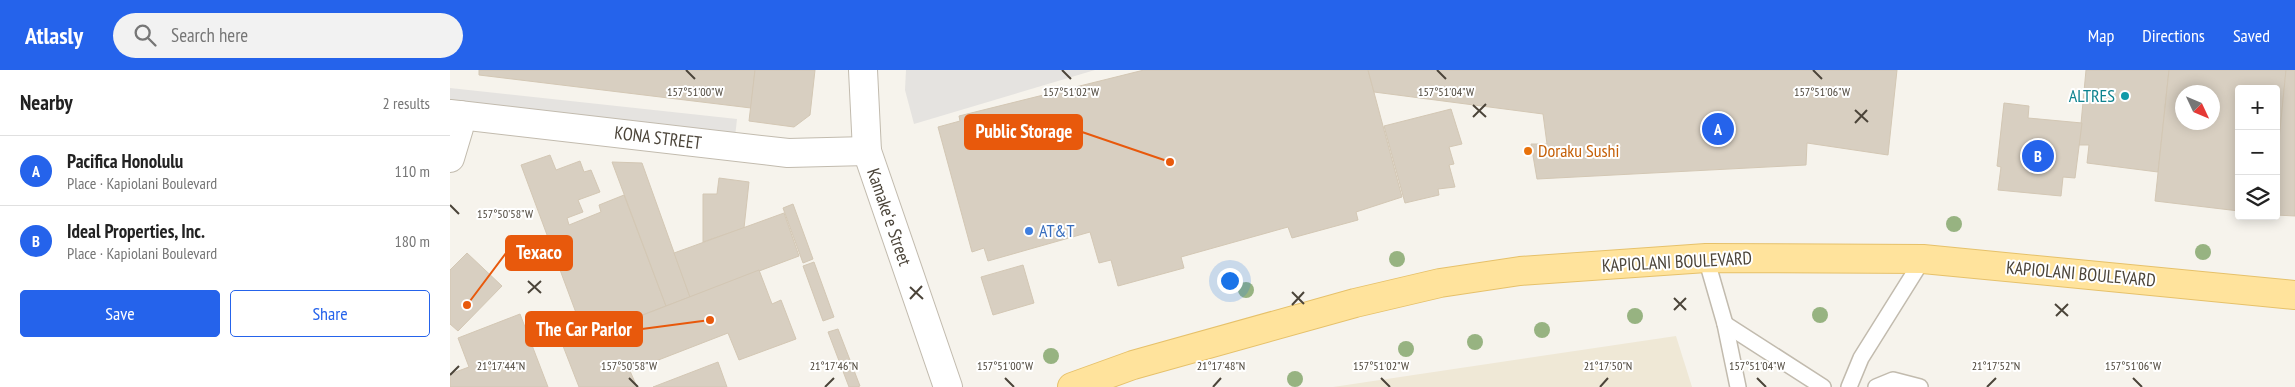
<!DOCTYPE html>
<meta charset="utf-8">
<style>
:root{--surface:#fff;--page:#f2f2f2;--text:#222;--muted:#767676;--line:#e0e0e0;--accent:#2563eb}
body{margin:0;font-family:"PT Sans Narrow",sans-serif;background:var(--page);color:var(--text)}
.controls{position:absolute;right:15px;top:15px;display:grid;overflow:hidden;border-radius:5px;box-shadow:0 2px 12px #0003}
.controls button{width:45px;height:45px;display:grid;place-items:center;padding:0;border:0;border-bottom:1px solid var(--line);background:var(--surface);color:var(--text);font:25px sans-serif}
.compass{position:absolute;left:1725px;top:15px;width:45px;height:45px;border-radius:50%;background:var(--surface);box-shadow:0 2px 12px #0003;rotate:134deg}
.you{position:absolute;left:779px;top:210px;width:18px;height:18px;margin:-12px;border:4px solid #fff;border-radius:50%;background:#1a73e8;box-shadow:0 0 0 8px #1a73e833}
.badge{display:grid;place-items:center;width:32px;height:32px;border-radius:50%;background:var(--accent);color:#fff;font-size:16px;font-weight:700}
.pin{position:absolute;translate:-50% -50%;border:2px solid #fff;box-shadow:0 1px 5px #0006}
.list{margin:0;padding:0;list-style:none}
h2{display:flex;justify-content:space-between;align-items:center;height:65px;margin:0;padding:0 20px;font-size:21px}
h2 small{font-size:16px;font-weight:400;color:var(--muted)}
.list li{display:grid;grid-template-columns:32px 1fr auto;gap:15px;align-items:center;box-sizing:border-box;height:70px;padding:0 20px;border-top:1px solid var(--line)}
.list b{display:block;font-size:19px;white-space:nowrap}
.list p{margin:0;font-size:16px;white-space:nowrap;color:var(--muted)}
.list em{font-size:16px;font-style:normal;color:var(--muted)}
.actions{display:flex;gap:10px;padding:15px 20px}
.actions a{flex:1;padding:11px 0;border:1px solid var(--accent);border-radius:5px;text-align:center;font-size:18px;color:var(--accent)}
.actions .main{background:var(--accent);color:#fff}
.icon{flex:none;width:28px;height:28px;fill:none;stroke:currentColor;stroke-width:2;stroke-linecap:round;stroke-linejoin:round}
.map{position:relative;flex:none;width:1845px;height:317px;overflow:hidden}
header{display:flex;align-items:center;gap:30px;box-sizing:border-box;height:70px;padding:0 25px;background:var(--accent);color:#fff}
header strong{font-size:24px}
nav{display:flex;gap:28px;margin-inline-start:auto;font-size:18px}
.search{width:350px;height:45px;background:var(--page);display:flex;align-items:center;gap:12px;box-sizing:border-box;padding:0 18px;border-radius:28px;color:var(--muted);font-size:19px}
main{display:flex}
aside{flex:1;background:var(--surface)}
.map>svg:first-child{display:block}
.education{fill:#efe8d6}
.parking{fill:#e5e3e0}
.building{fill:#d8cfc1;stroke:#d3c7b4;fill-rule:evenodd}
.lines{fill:none;stroke-linecap:round;stroke-linejoin:round}
.service-casing{stroke:#c2bbae;stroke-width:18}
.minor-casing{stroke:#c2bbae;stroke-width:30}
.tertiary-casing{stroke:#c2bbae;stroke-width:30}
.primary-casing{stroke:#e6c16a;stroke-width:30}
.service{stroke:#fff;stroke-width:15}
.minor{stroke:#fff;stroke-width:28}
.tertiary{stroke:#fff;stroke-width:28}
.primary{stroke:#ffe39c;stroke-width:28}
.tree{fill:#97b381}
.ticks{fill:none;stroke:#4b4439;stroke-width:2}
.culture-dot{fill:#0f9aa8;stroke:#fff;stroke-width:2}
.food-dot{fill:#e8710a;stroke:#fff;stroke-width:2}
.shop-dot{fill:#3f7fe0;stroke:#fff;stroke-width:2}
.labels{text-anchor:middle;stroke-width:4;stroke-linejoin:round;paint-order:stroke}
.culture-label{font-size:18px;fill:#0d838f;stroke:#fff;text-anchor:end}
.street-label{font-size:18px;fill:#4b4439;stroke:#fff}
.food-label{font-size:18px;fill:#c56008;stroke:#fff;text-anchor:start}
.shop-label{font-size:18px;fill:#366cbe;stroke:#fff;text-anchor:start}
.ticks-label{font-size:12px;text-anchor:middle;fill:#4b4439;stroke:#fff;stroke-width:4;stroke-linejoin:round;paint-order:stroke}
.leader{fill:none;stroke:#e8590c;stroke-width:2}
.callout-dot{fill:#e8590c;stroke:#fff;stroke-width:2}
.callout{fill:#e8590c;stroke:#e8590c;stroke-width:2}
.callout-label{font-size:19px;text-anchor:middle;font-weight:bold;fill:#fff}
</style>
<header>
<strong>Atlasly</strong>
<div class="search"><svg class="icon" aria-label="search" viewBox="0 0 24 24"><circle cx="10" cy="10" r="6"/><path d="M15 15l6 6"/></svg>Search here</div>
<nav><a>Map</a><a>Directions</a><a>Saved</a></nav>
</header>
<main>
<aside>
<h2>Nearby<small>2 results</small></h2>
<ul class="list">
<li><span class="badge">A</span><div><b>Pacifica Honolulu</b><p>Place · Kapiolani Boulevard</p></div><em>110 m</em></li>
<li><span class="badge">B</span><div><b>Ideal Properties, Inc.</b><p>Place · Kapiolani Boulevard</p></div><em>180 m</em></li>
</ul>
<div class="actions"><a class="main">Save</a><a>Share</a></div>
</aside>
<div class="map">
<svg width="1845" height="317" viewBox="0 0 1845 317">
<rect width="100%" height="100%" fill="#f6f3ec"/>
<path class="education" d="M1226,266L1242,317H883Z"/>
<g class="parking">
<path d="M456,0H645L464,54L455,20Z"/>
<path d="M0,18L287,49L285,67L0,37Z"/>
</g>
<g class="building">
<path d="M29,0H305L301,38L29,5Z"/>
<path d="M305,0H365L360,45L344,57L299,51Z"/>
<path d="M694,0H918L952,127L906,142L908,150L842,168L838,157L731,187L734,198L668,216L661,190L649,193L640,162L538,191L534,178L522,182L488,57L510,51L509,46Z"/>
<path d="M918,0H1447L1438,85L1357,73L1356,95L1087,109L1081,74H1097L1093,44L924,22Z"/>
<path d="M1636,0H1719L1708,102L1637,93L1639,75H1629Z"/>
<path d="M1719,0H1836L1826,100V19H1789V141L1705,131ZM1732,22H1762V52H1732Z"/>
<path d="M1836,0H1845V146L1826,145V100Z"/>
<path d="M1554,33L1579,36L1578,48L1632,53L1625,108L1613,107L1611,126L1548,120L1551,97L1547,96Z"/>
<path d="M1001,39L1012,74L999,77L1004,94L999,95L1005,117L988,119L989,125L955,133L934,56Z"/>
<path d="M100,85L106,100L130,91L134,102L141,100L150,122L128,130L133,142L117,148L119,155L151,142L149,135L174,125L216,236L135,267L71,95Z"/>
<path d="M162,92L192,93L240,227L216,236Z"/>
<path d="M269,108L299,112L294,158L253,172V124H267Z"/>
<path d="M343,134L363,189L353,193L333,138Z"/>
<path d="M334,143L349,186L240,227L224,183Z"/>
<path d="M17,183L52,216L8,261L0,254V200Z"/>
<path d="M364,192L384,247L373,251L353,196Z"/>
<path d="M573,195L584,233L543,245L531,207Z"/>
<path d="M309,200L322,234L331,230L346,269L289,290L278,263L180,301L187,317H129L113,276Z"/>
<path d="M70,244L98,317H0V304L19,297L8,268Z"/>
<path d="M388,259L410,316L407,317H399L378,262Z"/>
<path d="M268,292L277,317H203Z"/>
</g>
<g class="lines">
<g class="service-casing">
<g id="service">
<path d="M1256,188L1275,254L1288,317"/>
<path d="M1275,254L1373,317"/>
<path d="M1399,317L1411,288L1473,189"/>
<path d="M1426,317L1443,310L1470,317"/>
</g>
</g>
<g class="minor-casing">
<g id="minor">
<path d="M0,44L338,83L417,81"/>
<path d="M0,88L9,58L10,45"/>
</g>
</g>
<g class="tertiary-casing">
<path id="tertiary" d="M413,0L417,81L498,317"/>
</g>
<g class="primary-casing">
<path id="primary" d="M622,317L683,295L905,233L990,213L1070,201L1256,188L1473,189L1845,225"/>
</g>
<use href="#service" class="service"/>
<use href="#minor" class="minor"/>
<use href="#tertiary" class="tertiary"/>
<use href="#primary" class="primary"/>
</g>
<g class="tree">
<circle cx="1504" cy="154" r="8"/>
<circle cx="1753" cy="182" r="8"/>
<circle cx="947" cy="189" r="8"/>
<circle cx="796" cy="220" r="8"/>
<circle cx="1370" cy="245" r="8"/>
<circle cx="1185" cy="246" r="8"/>
<circle cx="1092" cy="260" r="8"/>
<circle cx="1025" cy="272" r="8"/>
<circle cx="956" cy="279" r="8"/>
<circle cx="601" cy="286" r="8"/>
<circle cx="845" cy="309" r="8"/>
</g>
<path class="ticks" d="M236,0L245,9M612,0L621,9M987,0L996,9M1363,0L1372,9M1023,35L1036,47M1405,40L1418,52M1023,47L1036,34M1405,53L1417,40M0,135L9,144M78,211L91,223M460,217L473,229M842,222L854,234M78,223L91,211M1224,228L1236,240M460,229L472,216M1605,234L1618,246M842,235L854,222M1224,240L1236,228M1606,246L1618,234M0,305L9,296M179,308L188,317M555,308L564,317M931,308L940,317M1307,308L1316,317M1683,308L1692,317M375,317L384,308M763,317L771,308M1150,317L1158,308M1537,317L1546,308"/>
<circle class="culture-dot" cx="1675" cy="26" r="5"/>
<circle class="food-dot" cx="1078" cy="81" r="5"/>
<circle class="shop-dot" cx="579" cy="161" r="5"/>
<g class="labels">
<g class="culture-label">
<text x="1665" y="32">ALTRES</text>
</g>
<g class="street-label">
<text transform="translate(208 68) rotate(7)" y="6">KONA STREET</text>
<text transform="translate(439 147) rotate(71)" y="6">Kamakeʻe Street</text>
<text transform="translate(1227 192) rotate(-3)" y="6">KAPIOLANI BOULEVARD</text>
<text transform="translate(1631 204) rotate(5)" y="6">KAPIOLANI BOULEVARD</text>
</g>
<g class="food-label">
<text x="1088" y="87">Doraku Sushi</text>
</g>
<g class="shop-label">
<text x="589" y="167">AT&amp;T</text>
</g>
</g>
<g class="ticks-label">
<text x="245" y="26">157°51'00"W</text>
<text x="996" y="26">157°51'04"W</text>
<text x="1372" y="26">157°51'06"W</text>
<text x="621" y="26">157°51'02"W</text>
<text x="55" y="148">157°50'58"W</text>
<text x="384" y="300">21°17'46"N</text>
<text x="771" y="300">21°17'48"N</text>
<text x="1158" y="300">21°17'50"N</text>
<text x="1546" y="300">21°17'52"N</text>
<text x="51" y="300">21°17'44"N</text>
<text x="179" y="300">157°50'58"W</text>
<text x="555" y="300">157°51'00"W</text>
<text x="931" y="300">157°51'02"W</text>
<text x="1307" y="300">157°51'04"W</text>
<text x="1683" y="300">157°51'06"W</text>
</g>
<path class="leader" d="M720 92L632 62M17 235L56 183M260 250L192 259"/>
<g class="callout-dot">
<circle cx="720" cy="92" r="5"/>
<circle cx="17" cy="235" r="5"/>
<circle cx="260" cy="250" r="5"/>
</g>
<g class="callout">
<rect x="515" y="45" width="117" height="34" rx="5"/>
<rect x="56" y="166" width="66" height="34" rx="5"/>
<rect x="76" y="242" width="116" height="34" rx="5"/>
</g>
<g class="callout-label">
<text x="574" y="68">Public Storage</text>
<text x="89" y="189">Texaco</text>
<text x="134" y="266">The Car Parlor</text>
</g>
</svg>
<div class="controls">
<button>+</button>
<button>−</button>
<button><svg class="icon" aria-label="layers" viewBox="0 0 24 24"><path d="M12 4l9 5-9 5-9-5zM3 14l9 5 9-5"/></svg></button>
</div>
<svg class="compass" viewBox="-18 -18 36 36"><path d="M0-13l5 13h-10z" fill="#e53935"/><path d="M0 13l5-13h-10z" fill="#767676"/></svg>
<div class="you"></div>
<div class="pin badge" style="left:1268px;top:59px">A</div>
<div class="pin badge" style="left:1588px;top:86px">B</div>
</div>
</main>
